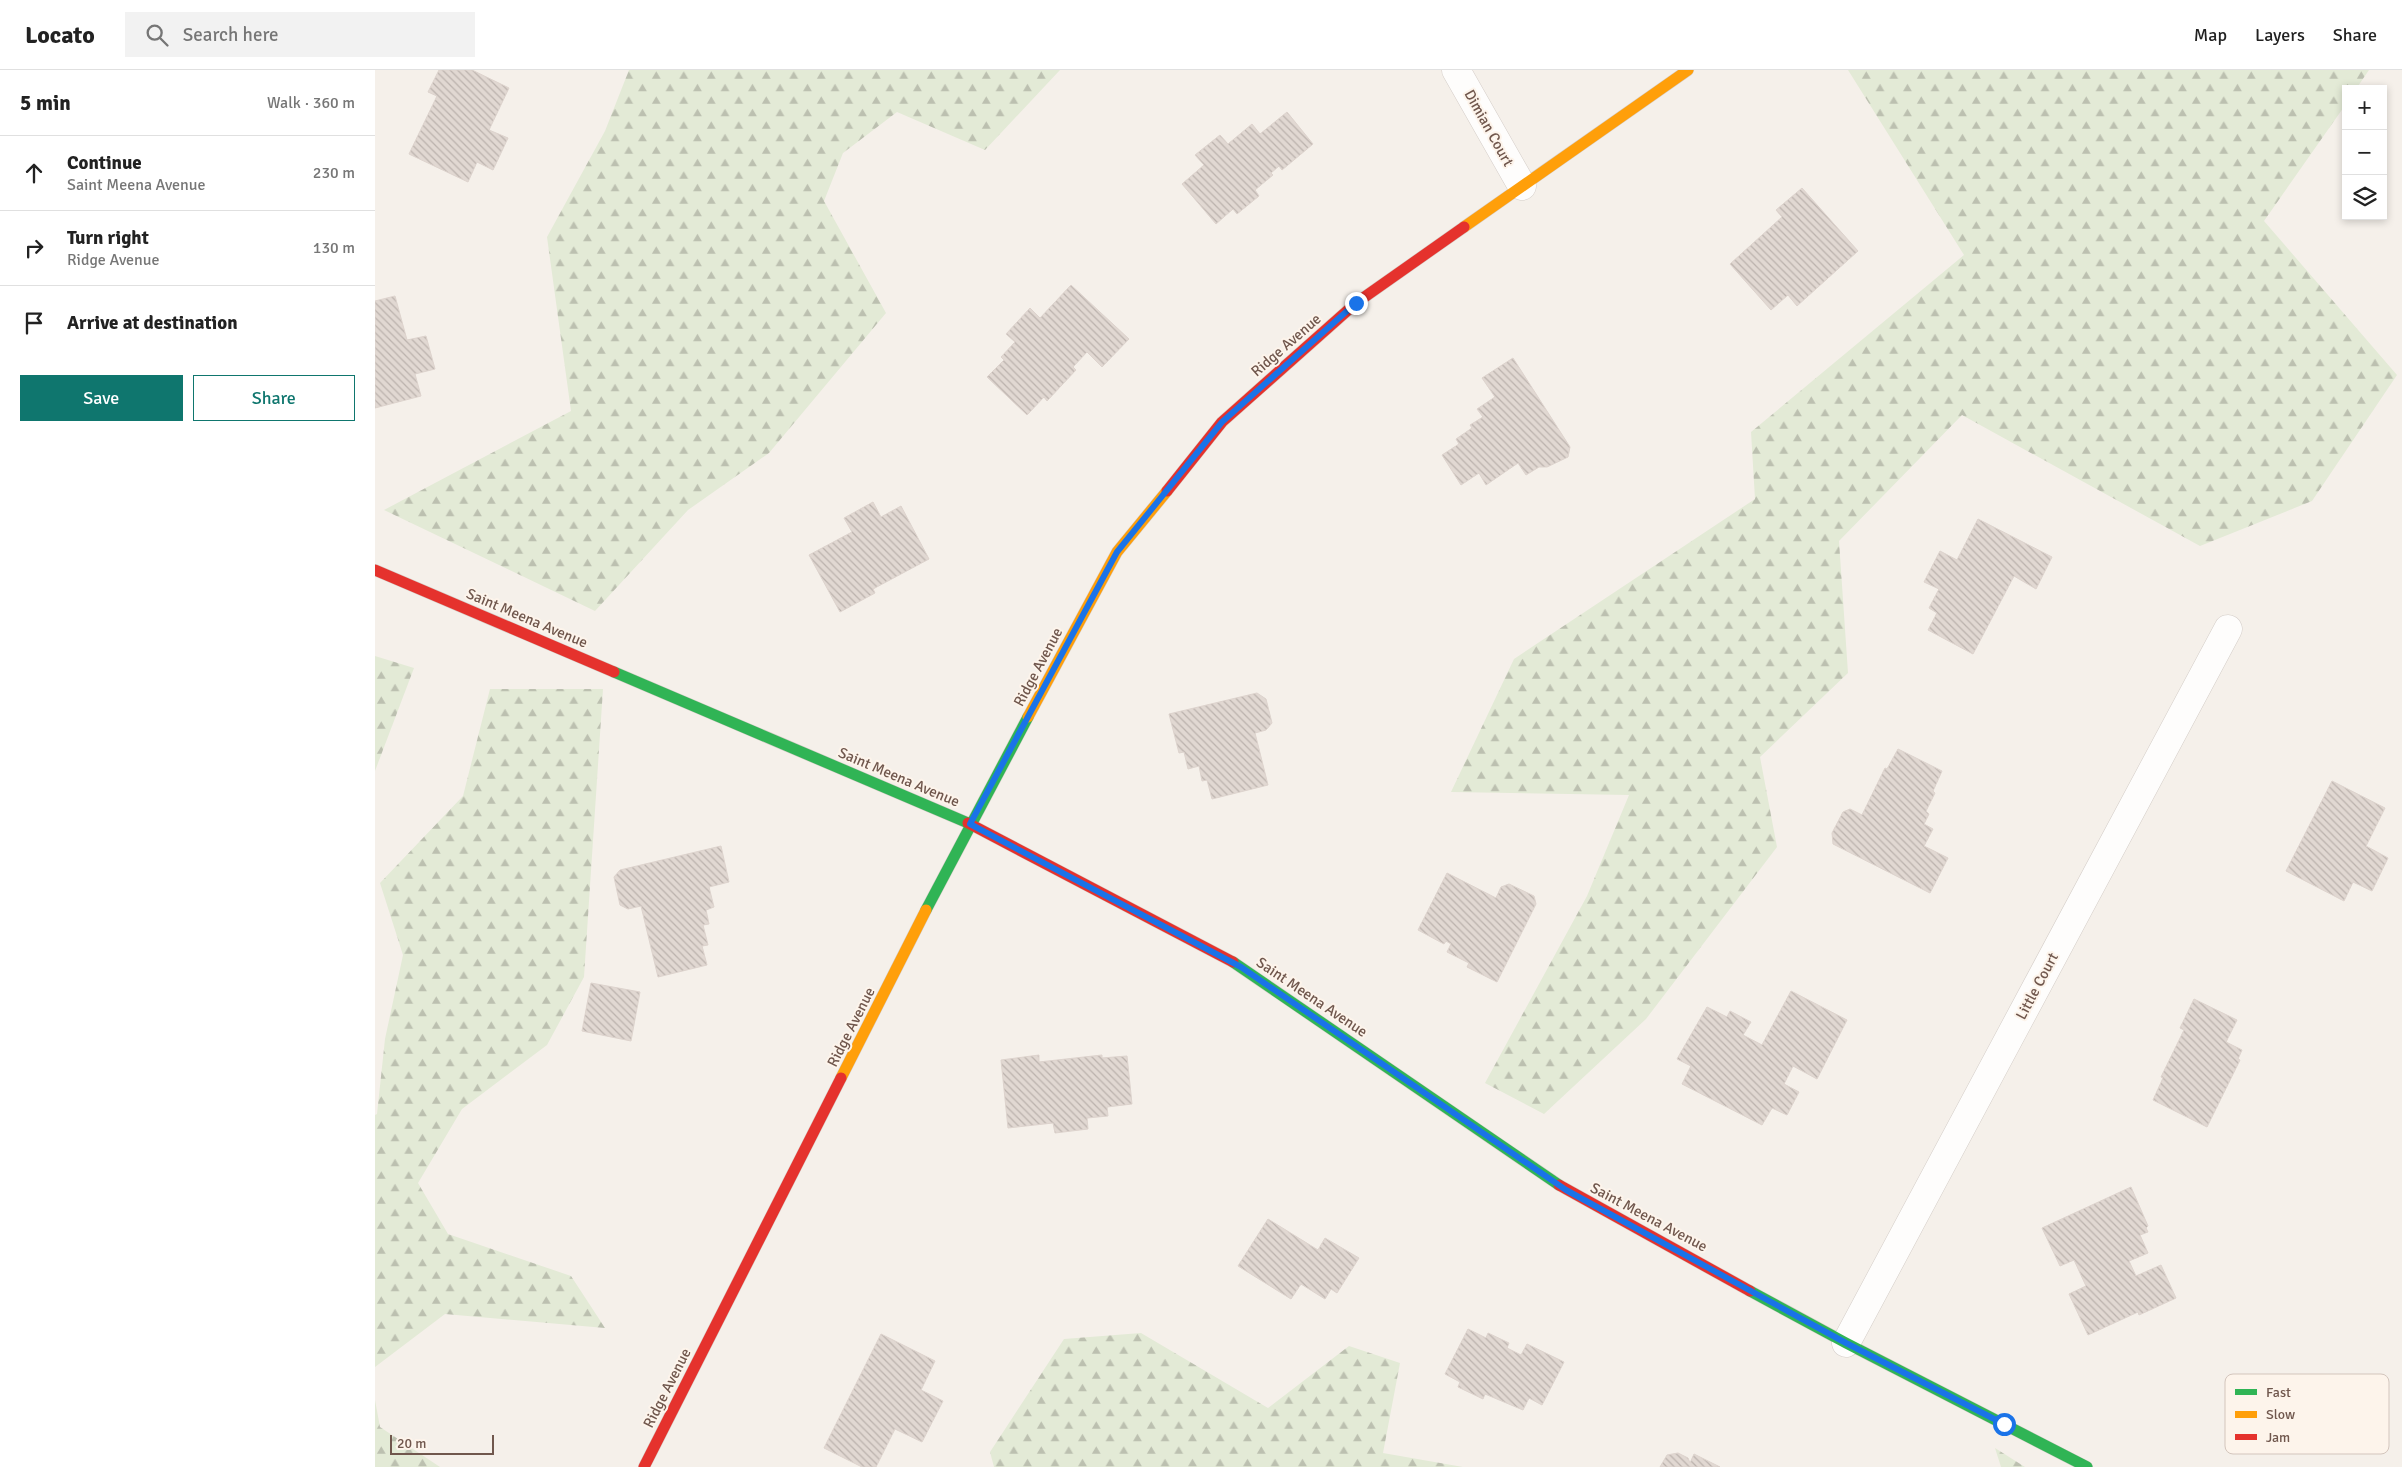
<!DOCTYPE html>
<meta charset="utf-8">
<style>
:root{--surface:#fff;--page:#f2f2f2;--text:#222;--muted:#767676;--line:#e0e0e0;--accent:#0f766e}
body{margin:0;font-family:Signika,sans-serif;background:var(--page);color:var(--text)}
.controls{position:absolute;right:15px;top:15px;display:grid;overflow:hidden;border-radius:0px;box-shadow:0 2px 8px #0003}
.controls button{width:45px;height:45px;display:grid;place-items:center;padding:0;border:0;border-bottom:1px solid var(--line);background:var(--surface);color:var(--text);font:25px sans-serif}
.scale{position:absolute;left:15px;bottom:12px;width:104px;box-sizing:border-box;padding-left:5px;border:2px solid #70574d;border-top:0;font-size:14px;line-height:18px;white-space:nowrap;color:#70574d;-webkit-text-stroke:4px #fdf4eb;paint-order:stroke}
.stop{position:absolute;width:15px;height:15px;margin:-11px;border:4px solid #1a73e8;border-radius:50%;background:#fff}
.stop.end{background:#1a73e8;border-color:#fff;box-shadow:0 1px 5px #0008}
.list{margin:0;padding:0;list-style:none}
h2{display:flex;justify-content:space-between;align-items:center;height:65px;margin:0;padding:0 20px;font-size:21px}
h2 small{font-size:16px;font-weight:400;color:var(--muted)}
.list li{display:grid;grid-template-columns:32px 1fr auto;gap:15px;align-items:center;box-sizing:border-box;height:75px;padding:0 20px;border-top:1px solid var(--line)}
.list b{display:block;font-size:19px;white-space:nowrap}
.list p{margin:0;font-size:16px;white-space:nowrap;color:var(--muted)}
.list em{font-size:16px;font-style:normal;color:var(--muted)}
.actions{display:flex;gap:10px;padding:15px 20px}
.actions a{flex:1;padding:11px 0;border:1px solid var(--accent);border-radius:0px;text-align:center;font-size:18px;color:var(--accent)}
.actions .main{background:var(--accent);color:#fff}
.icon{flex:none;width:28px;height:28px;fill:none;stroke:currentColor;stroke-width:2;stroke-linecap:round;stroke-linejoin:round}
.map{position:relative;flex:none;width:2027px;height:1397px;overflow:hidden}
header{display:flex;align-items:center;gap:30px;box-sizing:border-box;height:70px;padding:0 25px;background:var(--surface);border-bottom:1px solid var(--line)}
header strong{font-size:24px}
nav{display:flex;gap:28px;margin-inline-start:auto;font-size:18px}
.search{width:350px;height:45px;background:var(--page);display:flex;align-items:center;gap:12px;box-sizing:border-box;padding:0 18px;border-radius:0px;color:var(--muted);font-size:19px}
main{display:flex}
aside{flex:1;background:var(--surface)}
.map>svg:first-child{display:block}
.forest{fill:url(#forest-firs)}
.building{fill:url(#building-back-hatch);stroke:#ddd3cd}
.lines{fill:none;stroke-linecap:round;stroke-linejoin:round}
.street-casing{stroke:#d4cdc8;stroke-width:29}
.fast-casing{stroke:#d4ccc6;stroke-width:12}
.slow-casing{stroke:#d4ccc6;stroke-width:12}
.jam-casing{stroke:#d4ccc6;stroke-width:12}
.street{stroke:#fefdfc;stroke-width:28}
.fast{stroke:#30b455;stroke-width:11}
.slow{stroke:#ff9f0a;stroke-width:11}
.jam{stroke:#e5322d;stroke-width:11}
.route{stroke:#1a73e8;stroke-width:6}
.labels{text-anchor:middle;stroke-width:4;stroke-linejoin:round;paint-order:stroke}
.street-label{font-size:15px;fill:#70574d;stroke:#fdf4eb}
.key{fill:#fdf4eb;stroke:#d3c5bc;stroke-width:1}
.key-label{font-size:14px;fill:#70574d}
</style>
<header>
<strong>Locato</strong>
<div class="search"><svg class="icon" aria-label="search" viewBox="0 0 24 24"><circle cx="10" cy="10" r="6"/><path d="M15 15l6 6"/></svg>Search here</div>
<nav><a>Map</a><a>Layers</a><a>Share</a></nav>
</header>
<main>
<aside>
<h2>5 min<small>Walk · 360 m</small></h2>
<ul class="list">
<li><svg class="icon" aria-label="ahead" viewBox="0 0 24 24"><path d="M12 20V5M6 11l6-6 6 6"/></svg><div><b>Continue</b><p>Saint Meena Avenue</p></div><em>230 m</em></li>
<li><svg class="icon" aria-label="right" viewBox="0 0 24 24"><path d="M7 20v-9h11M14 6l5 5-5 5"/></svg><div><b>Turn right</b><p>Ridge Avenue</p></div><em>130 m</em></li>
<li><svg class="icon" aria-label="arrive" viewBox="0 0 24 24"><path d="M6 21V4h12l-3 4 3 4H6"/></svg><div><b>Arrive at destination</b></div></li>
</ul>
<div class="actions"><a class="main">Save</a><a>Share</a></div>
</aside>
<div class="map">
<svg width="2027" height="1397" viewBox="0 0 2027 1397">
<defs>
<pattern id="forest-firs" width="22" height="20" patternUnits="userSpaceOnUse" patternTransform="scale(1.25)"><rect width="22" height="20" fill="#e3ead6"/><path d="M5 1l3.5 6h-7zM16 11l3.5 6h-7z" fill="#bcc0b0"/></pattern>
<pattern id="building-back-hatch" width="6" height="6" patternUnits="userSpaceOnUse" patternTransform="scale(1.25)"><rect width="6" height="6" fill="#e1d8d2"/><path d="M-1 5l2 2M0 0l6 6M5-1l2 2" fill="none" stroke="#bbb2ad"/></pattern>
</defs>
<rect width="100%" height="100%" fill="#f5f0ea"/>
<g class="forest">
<path d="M254,0H685L610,80L522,42L468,83L449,131L511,243L394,383L313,440L220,541L9,440L196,341L172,167L230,61Z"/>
<path d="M1473,0H1994L1981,19H1971V34L1889,151L2022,305L1937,431L1825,476L1587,345L1464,471L1473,603L1385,687L1402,777L1271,949L1169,1044L1110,1013L1212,826L1254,725L1076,722L1139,589L1380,429L1376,362L1589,185Z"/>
<path d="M0,586L39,598L0,701Z"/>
<path d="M115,619H228L209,907L172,975L87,1039L43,1113L73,1164L196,1206L230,1258L70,1244L0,1297V1045L2,1044L10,969L28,885L5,813L88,726Z"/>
<path d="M766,1263L893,1338L974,1276L1025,1293L1008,1383L1088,1397H619L615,1382L689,1269Z"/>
<path d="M0,1330L5,1357L65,1397H0Z"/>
<path d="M1620,1378L1650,1397H1626Z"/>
</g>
<g class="building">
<path d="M64,0H97L134,18L114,60L133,68L118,100L102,92L93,112L34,84L62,26L53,22Z"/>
<path d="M912,42L938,74L907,100L904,96L896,103L898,105L880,120L884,126L862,144L858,139L841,154L807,114L829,95L820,85L845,65L853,74L877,54L885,64Z"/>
<path d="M1427,118L1483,181L1422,236L1413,225L1396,240L1355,194L1407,147L1401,140Z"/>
<path d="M696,215L754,269L727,297L712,282L698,297L701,300L672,331L669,327L652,345L612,307L629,290L626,287L640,272L631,264L655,238L665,248Z"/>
<path d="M20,226L32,270L51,266L60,299L40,304L46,326L0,338V231Z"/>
<path d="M1138,288L1195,377L1193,387L1172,397H1164L1151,405L1143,393L1111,415L1104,403L1086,415L1067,385L1084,374L1081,369L1097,358L1095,355L1108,347L1102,339L1120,327L1107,308Z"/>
<path d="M498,432L506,447L526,436L554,489L498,519L500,523L465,542L434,485L477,462L469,448Z"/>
<path d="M1603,449L1677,487L1661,519L1639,506L1598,584L1553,560L1562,543L1554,538L1564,519L1549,512L1565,481L1582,490Z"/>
<path d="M882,623L891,629L897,653L891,660L880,663L893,715L837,729L832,710L827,711L824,696L813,699L809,682L804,683L794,644Z"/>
<path d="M1523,679L1567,701L1558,721L1560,723L1551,741L1554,744L1549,754L1558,759L1549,776L1573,788L1555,823L1458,774L1457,763L1468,742L1475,739L1487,745L1510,698L1512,699Z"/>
<path d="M1957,711L2010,738L1991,776L2013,788L1997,821L1978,812L1969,831L1911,801Z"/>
<path d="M346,776L354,812L334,817L339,837L331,840L334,854L328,855L333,875L327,876L332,895L283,907L266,836L253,839L245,835L239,807L245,800Z"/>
<path d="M1072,803L1121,828L1126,817L1134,814L1159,826L1161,834L1122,912L1092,897L1094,893L1072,882L1076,874L1071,871L1069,874L1043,860Z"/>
<path d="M216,913L265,922L256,971L207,961Z"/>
<path d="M1416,921L1472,950L1442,1009L1418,996L1409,1014L1424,1022L1412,1045L1397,1038L1387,1055L1307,1014L1316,996L1302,989L1332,937L1352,947L1355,941L1376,952L1368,965L1387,975Z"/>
<path d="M1819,929L1862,950L1851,972L1867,980L1863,989L1865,990L1832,1057L1778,1030L1788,1008L1786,1007L1809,960L1805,958Z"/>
<path d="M664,985V992L727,985V988L752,986L757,1034L732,1037L733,1046L712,1048L713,1059L680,1063L678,1053L633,1058L626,990Z"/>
<path d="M1756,1117L1773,1156L1771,1158L1773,1162L1765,1165L1773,1183L1754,1191L1761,1206L1786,1195L1801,1228L1764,1245L1763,1242L1713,1265L1694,1224L1711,1216L1699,1190L1685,1196L1667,1158Z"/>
<path d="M893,1149L943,1180L950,1168L984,1188L962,1223L956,1219L950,1229L926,1214L916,1229L863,1196Z"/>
<path d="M1093,1259L1111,1268L1113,1263L1134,1273L1132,1278L1146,1285L1152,1274L1189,1292L1167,1335L1154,1328L1148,1340L1110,1324L1108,1329L1083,1317L1085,1312L1070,1304Z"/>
<path d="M506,1264L560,1291L546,1320L568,1331L547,1372L520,1359L501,1397H487L449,1378Z"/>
<path d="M1303,1383L1313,1388L1315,1393L1319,1384L1345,1397H1285L1292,1385Z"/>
</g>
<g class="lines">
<g class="street-casing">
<g id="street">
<path d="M1081,0L1147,116"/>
<path d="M1471,1273L1853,559"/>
</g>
</g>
<g class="fast-casing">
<g id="fast">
<path d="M239,602L593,753"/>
<path d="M551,840L653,647"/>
<path d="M858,892L1184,1115"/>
<path d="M1375,1221L1471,1273L1712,1397"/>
</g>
</g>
<g class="slow-casing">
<g id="slow">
<path d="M1089,157L1313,0"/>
<path d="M653,647L742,482L792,421"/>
<path d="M466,1008L551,840"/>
</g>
</g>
<g class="jam-casing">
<g id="jam">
<path d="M792,421L847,352L981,233L1089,157"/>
<path d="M0,500L239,602"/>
<path d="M593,753L858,892"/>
<path d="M1184,1115L1375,1221"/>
<path d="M269,1397L466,1008"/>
</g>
</g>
<use href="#street" class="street"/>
<use href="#fast" class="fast"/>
<use href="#slow" class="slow"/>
<use href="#jam" class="jam"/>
</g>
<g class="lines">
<path class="route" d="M981,233L847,352L742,482L595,754L866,897L1191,1120L1471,1273L1629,1354"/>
</g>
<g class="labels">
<g class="street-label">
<text transform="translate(1114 58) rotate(61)" y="5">Dimian Court</text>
<text transform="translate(911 275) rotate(-41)" y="5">Ridge Avenue</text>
<text transform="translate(152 548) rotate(23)" y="5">Saint Meena Avenue</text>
<text transform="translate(663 597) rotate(-62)" y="5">Ridge Avenue</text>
<text transform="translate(524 707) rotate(23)" y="5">Saint Meena Avenue</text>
<text transform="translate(1662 916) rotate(-62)" y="5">Little Court</text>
<text transform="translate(937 927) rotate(34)" y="5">Saint Meena Avenue</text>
<text transform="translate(476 957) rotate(-63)" y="5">Ridge Avenue</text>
<text transform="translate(1274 1147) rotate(28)" y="5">Saint Meena Avenue</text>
<text transform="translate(292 1318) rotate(-63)" y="5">Ridge Avenue</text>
</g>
</g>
<rect x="1850" y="1304" width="164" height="80" rx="8" class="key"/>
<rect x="1860" y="1319" width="22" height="6" fill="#30b455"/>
<rect x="1860" y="1341" width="22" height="7" fill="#ff9f0a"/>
<rect x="1860" y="1364" width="22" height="6" fill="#e5322d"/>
<g class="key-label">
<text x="1891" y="1327">Fast</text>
<text x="1891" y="1349">Slow</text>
<text x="1891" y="1372">Jam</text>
</g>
</svg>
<div class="controls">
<button>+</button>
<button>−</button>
<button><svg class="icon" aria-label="layers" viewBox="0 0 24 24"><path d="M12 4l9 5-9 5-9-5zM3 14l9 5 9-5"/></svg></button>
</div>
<div class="scale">20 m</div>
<div class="stop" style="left:1629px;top:1354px"></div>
<div class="stop end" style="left:981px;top:233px"></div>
</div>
</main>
